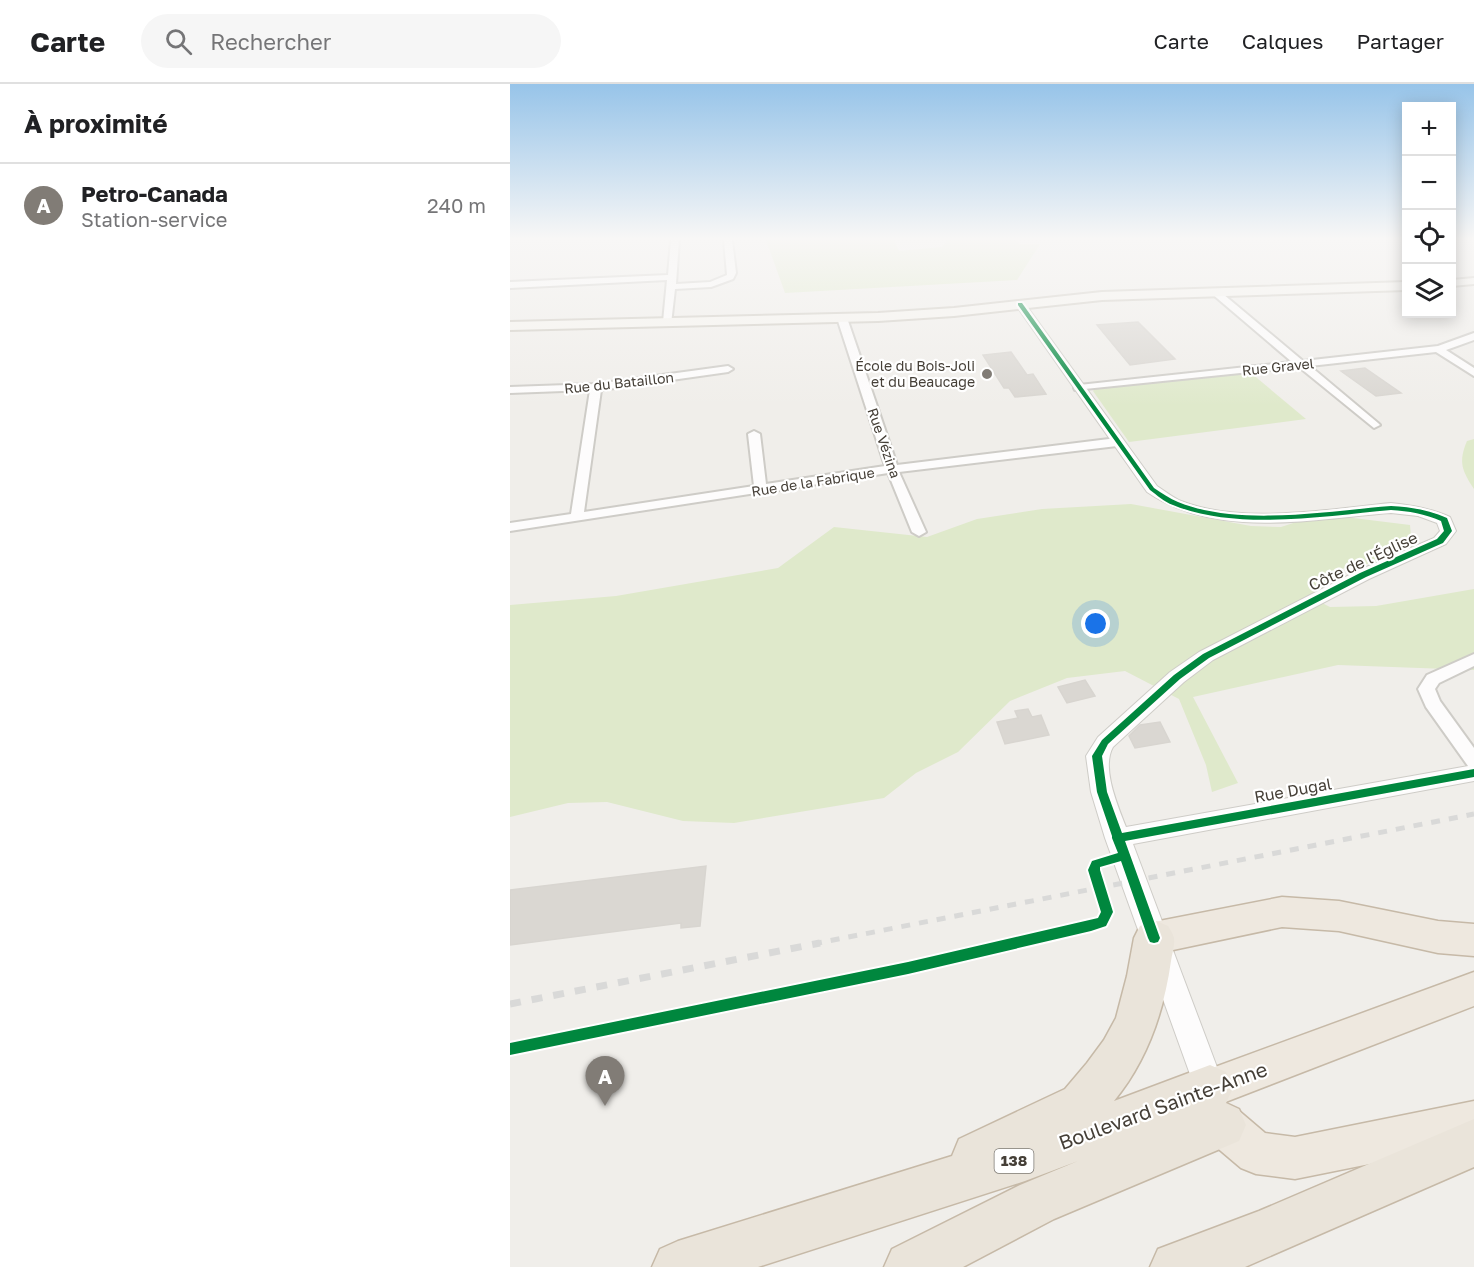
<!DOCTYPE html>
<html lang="fr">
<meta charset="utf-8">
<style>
:root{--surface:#fff;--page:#f6f6f6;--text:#202124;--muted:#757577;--line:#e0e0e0;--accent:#817c76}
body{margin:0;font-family:"Golos Text",sans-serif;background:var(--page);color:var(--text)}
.controls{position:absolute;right:18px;top:18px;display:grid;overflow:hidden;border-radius:0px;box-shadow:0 3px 15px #0003}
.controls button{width:54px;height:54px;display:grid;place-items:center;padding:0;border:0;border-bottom:2px solid var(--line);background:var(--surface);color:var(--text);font:30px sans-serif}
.you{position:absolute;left:586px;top:540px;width:21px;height:21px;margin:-15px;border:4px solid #fff;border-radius:50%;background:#1a73e8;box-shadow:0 0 0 9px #1a73e833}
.badge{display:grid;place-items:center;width:39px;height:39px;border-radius:50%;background:var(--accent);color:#fff;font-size:20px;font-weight:700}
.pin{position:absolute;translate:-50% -50px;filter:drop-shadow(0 2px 3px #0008)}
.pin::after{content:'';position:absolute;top:32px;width:21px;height:18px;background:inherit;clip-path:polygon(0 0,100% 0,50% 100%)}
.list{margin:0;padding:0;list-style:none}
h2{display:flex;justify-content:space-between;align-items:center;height:78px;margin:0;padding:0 24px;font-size:26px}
h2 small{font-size:20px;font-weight:400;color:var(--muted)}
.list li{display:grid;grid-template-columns:39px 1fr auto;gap:18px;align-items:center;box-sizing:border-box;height:84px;padding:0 24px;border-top:2px solid var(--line)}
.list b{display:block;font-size:22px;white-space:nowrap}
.list p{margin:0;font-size:20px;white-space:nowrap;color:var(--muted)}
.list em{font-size:20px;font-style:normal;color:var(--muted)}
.icon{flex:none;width:33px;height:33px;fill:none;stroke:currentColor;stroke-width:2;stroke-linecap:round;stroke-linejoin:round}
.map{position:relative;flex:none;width:964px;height:1183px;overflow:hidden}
header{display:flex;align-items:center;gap:36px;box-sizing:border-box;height:84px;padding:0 30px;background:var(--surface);border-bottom:2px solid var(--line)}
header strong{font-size:28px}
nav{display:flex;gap:33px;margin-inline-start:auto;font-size:21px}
.search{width:420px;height:54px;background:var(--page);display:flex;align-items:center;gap:15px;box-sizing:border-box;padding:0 21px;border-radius:33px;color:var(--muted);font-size:22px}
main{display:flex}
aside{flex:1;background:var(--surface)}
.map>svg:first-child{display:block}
.green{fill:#dfe9cb}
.building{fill:#dad7d2;stroke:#d8d5d0;stroke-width:1.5}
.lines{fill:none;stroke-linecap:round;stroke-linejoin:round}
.minor-casing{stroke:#ceccc7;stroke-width:4}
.tertiary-casing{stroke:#ceccc7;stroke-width:2}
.secondary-casing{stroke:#cecac1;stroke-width:4}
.trunk-casing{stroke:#c6b9a7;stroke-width:3}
.motorway-casing{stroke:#c6b9a7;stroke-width:3}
.minor{fill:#fdfcfc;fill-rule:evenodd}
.tertiary{fill:#fdfcfc;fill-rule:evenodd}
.secondary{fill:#f6f4ef;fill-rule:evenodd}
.trunk{fill:#eee8df;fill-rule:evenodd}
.motorway{fill:#eae4da;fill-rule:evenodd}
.rail-far1{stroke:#d9d9d8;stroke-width:5;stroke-dasharray:9 9;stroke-linecap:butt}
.rail{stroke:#d9d9d8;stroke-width:7;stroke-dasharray:11 11;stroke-linecap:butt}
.cycleway-casing{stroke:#fff;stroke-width:4}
.cycleway{fill:#00873e;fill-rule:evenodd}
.poi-dot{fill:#817c76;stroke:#fff;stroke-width:2}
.labels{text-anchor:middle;stroke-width:4.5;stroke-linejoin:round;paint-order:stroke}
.far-poi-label{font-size:14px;fill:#453f37;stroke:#fff;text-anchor:end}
.far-street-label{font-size:14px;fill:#453f37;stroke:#fff}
.shield{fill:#fff;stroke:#7d7973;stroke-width:1.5}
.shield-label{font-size:15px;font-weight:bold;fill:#453f37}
.street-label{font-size:16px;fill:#453f37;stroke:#fff}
.near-street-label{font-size:20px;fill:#453f37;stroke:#fff}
</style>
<header>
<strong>Carte</strong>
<div class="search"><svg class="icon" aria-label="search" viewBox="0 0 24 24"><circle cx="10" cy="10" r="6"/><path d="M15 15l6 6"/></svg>Rechercher</div>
<nav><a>Carte</a><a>Calques</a><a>Partager</a></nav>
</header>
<main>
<aside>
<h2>À proximité<small></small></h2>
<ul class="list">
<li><span class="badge">A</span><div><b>Petro-Canada</b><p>Station-service</p></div><em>240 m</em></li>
</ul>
</aside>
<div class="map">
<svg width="964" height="1183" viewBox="0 0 964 1183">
<rect width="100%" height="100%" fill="#f0eeea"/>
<g class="green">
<path d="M256,156H384L389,167L432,163L437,156H506L509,160H530L507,196L275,209Z"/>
<path d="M741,289L796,335L619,358L583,307L586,303Z"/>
<path d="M964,355V405C952,387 948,378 957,357Z"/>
<path d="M621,420L741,442L771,443L811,430L900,441L902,463L893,474L834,484L817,501L814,520L820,523L866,522L964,505V586L828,581L683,613L728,699L702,708L696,681L669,615L615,587L557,594L500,617L448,668L406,689L374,714L224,739L173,737L97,718L58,719L0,733V521L106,512L268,484L324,443L417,453L467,435L532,425Z"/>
</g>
<g class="building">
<path d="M628,238L665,275L620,281L587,241Z"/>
<path d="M501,268L517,291L523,290L536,310L505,313L499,304H494L473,271Z"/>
<path d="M855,284L891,309L866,312L831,287Z"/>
<path d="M575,596L585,612L557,619L548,603Z"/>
<path d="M518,625L522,633L531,631L539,651L495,660L487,638L508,634L505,627Z"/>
<path d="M650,638L660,658L625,664L619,652L630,641Z"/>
<path d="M196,782L190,842L171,844V839L0,861V806Z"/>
</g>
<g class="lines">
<g class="minor-casing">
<g id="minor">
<path d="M161,156H169L166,200L200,198L217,191L214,156H222L226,189L223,195L201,203L165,205L161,240L153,238L157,196L0,204V198L158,191Z"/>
<path d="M701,205H707L793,277L928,262L964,249V256L936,266L964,284V292L926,268L800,282L868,339L870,341L864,344L789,283L565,306L564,304L569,301L782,278L701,209Z"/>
<path d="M332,231L337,234L387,381L607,354L613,358L607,362L389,388L416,448L409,452L402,448L378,389L257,408L251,411L246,409L0,447V439L61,430L80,306L0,309V303L86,300L218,282L223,285L218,288L91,306L74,428L244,402L238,350L244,347L250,350L256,400L375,382L327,234Z"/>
<path d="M964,570V582L929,599L925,605L930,617L964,664V684L958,682L916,623L908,605L917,591Z"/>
</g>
</g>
<g class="tertiary-casing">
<path id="tertiary" d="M510,217L514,218L647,402C655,407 662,413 671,417C732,441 817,425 881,419C901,421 921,424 940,433L946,447L936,460L859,495L703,576L674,598L603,663C591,684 608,722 616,743L964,681V697L623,760L716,1007L711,1017L701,1022L691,1017L686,1007L595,754L581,708L576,672L588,653L660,588L689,568L847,487L924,454L930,447L927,439L908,432L881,429C801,435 707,456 637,408L505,220Z"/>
</g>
<g class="secondary-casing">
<g id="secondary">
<path d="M964,194V200L942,202V196Z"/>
<path d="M896,198V206L592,216L444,232L368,237L0,246V238L368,229L444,224L592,208Z"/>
</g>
</g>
<g class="trunk-casing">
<g id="trunk">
<path d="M772,813L829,817L928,837L964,840V872L928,869L829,847L772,843L644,870L631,865L626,854L631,843L644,838Z"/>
<path d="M964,888V922L700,1024L686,1018L680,1004L686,990Z"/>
<path d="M964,1017V1059L785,1095L746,1090L731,1084L698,1056L692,1041L698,1026L713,1020L728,1026L755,1049L785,1053Z"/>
</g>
</g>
<g class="motorway-casing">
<g id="motorway">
<path d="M644,836L658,842C660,845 663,850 664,854C665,861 662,870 661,877C654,927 637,977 604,1017L700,981L716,988L723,1004L716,1019L729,1025L736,1041L729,1057L544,1135L453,1183H374L382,1165L510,1101L568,1077L515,1097L248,1183H142L150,1165L168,1157L442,1072L449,1055L555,1005L577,979L594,956L606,934L617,892L624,854L630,842Z"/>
<path d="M964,1035V1083L735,1183H640L648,1165L749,1127Z"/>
</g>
</g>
<use href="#minor" class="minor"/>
<use href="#tertiary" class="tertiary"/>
<use href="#secondary" class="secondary"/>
<use href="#trunk" class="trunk"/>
<use href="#motorway" class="motorway"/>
<path class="rail-far1" d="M303,860L964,730"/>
<path class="rail" d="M0,920L310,859"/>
<g class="cycleway-casing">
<path id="cycleway" d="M508,219H512L644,404C652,409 660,415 668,418C730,443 816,427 881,422C900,423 919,426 937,434L942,447L933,459L856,493L699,574L670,595L598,660L592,672L597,708L612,749L964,685V693L615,757L650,854L648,858L644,859L640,858L638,854L611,777L590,783V786L603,828L596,842L581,847L398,890L0,971V959L398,878L588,834L591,828L578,786L582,777L608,769L602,754V752L587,708L582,672L592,656L664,591L693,570L850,489L927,455L934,447L931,437C915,430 899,427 881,426C814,432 726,447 663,421C654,418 647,411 640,406L508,221Z"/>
</g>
<use href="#cycleway" class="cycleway"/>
</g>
<linearGradient id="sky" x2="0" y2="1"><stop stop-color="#97c4e9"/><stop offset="0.48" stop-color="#f8f7f6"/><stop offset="1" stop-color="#f8f7f6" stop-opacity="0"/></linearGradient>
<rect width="964" height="322" fill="url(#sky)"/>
<circle class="poi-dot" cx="477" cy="290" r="6"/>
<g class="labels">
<g class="far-poi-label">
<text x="465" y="287">École du Bois-Joli<tspan x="465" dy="16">et du Beaucage</tspan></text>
</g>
<g class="far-street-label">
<text transform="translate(768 283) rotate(-6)" y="5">Rue Gravel</text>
<text transform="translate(109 299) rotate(-6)" y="5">Rue du Bataillon</text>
<text transform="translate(374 359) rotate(71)" y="5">Rue Vézina</text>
<text transform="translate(303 398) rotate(-9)" y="5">Rue de la Fabrique</text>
</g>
<rect class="shield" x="484.5" y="1065" width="39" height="24" rx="4.5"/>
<g class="shield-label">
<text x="504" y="1082">138</text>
</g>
<g class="street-label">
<text transform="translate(853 477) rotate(-25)" y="6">Côte de l'Église</text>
<text transform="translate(783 706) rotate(-10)" y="6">Rue Dugal</text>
</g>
<g class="near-street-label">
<text transform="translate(653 1022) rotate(-20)" y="7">Boulevard Sainte-Anne</text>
</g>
</g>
</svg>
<div class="controls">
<button>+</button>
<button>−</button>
<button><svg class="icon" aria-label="locate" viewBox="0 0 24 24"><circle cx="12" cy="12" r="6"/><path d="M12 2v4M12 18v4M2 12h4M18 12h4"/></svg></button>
<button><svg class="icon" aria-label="layers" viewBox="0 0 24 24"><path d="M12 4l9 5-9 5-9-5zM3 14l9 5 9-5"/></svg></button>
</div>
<div class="you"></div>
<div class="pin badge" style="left:95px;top:1022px">A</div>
</div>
</main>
